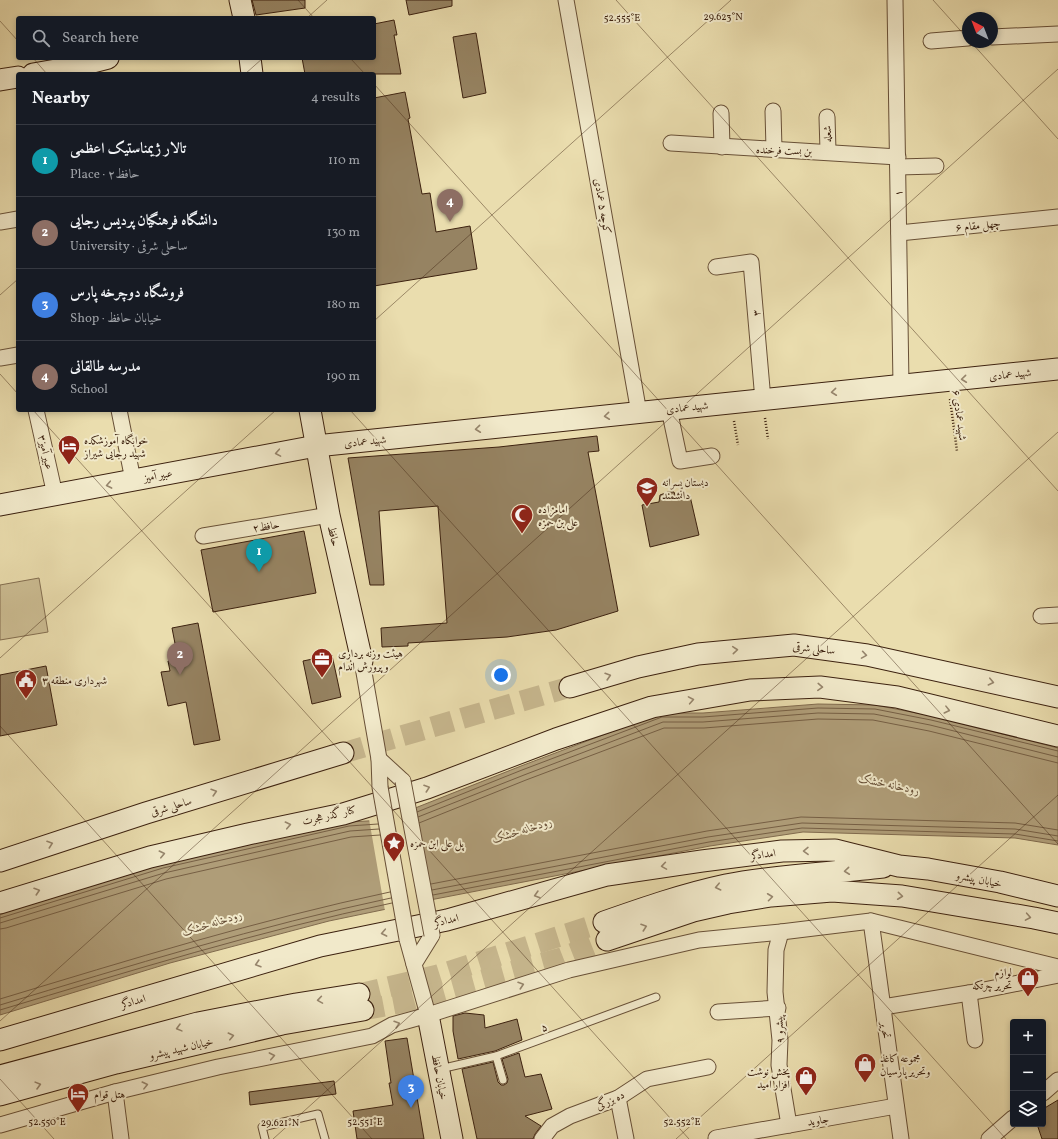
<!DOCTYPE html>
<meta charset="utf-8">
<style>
:root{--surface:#171b24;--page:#242831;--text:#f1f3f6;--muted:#9ea1a6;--line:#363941;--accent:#c59692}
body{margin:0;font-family:Vollkorn,Amiri,serif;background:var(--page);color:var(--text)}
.controls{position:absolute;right:12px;bottom:12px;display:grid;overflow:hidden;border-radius:4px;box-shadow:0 2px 6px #0003}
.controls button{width:36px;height:36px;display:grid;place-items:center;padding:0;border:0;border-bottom:1px solid var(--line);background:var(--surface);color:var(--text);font:20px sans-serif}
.compass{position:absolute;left:962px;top:12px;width:36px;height:36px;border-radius:50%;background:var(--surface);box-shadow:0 2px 6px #0003;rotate:318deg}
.you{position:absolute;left:501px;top:675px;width:14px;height:14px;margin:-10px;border:3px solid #fff;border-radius:50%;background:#1a73e8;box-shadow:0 0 0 6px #1a73e833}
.badge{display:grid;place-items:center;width:26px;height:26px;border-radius:50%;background:var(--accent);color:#fff;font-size:13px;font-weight:700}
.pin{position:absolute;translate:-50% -33px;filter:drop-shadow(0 1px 2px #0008)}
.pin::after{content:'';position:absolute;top:21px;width:14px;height:12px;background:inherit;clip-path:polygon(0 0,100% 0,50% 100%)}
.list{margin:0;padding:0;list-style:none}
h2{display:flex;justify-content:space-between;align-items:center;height:52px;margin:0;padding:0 16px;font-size:17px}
h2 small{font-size:13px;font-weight:400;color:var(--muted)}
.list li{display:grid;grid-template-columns:26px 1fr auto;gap:12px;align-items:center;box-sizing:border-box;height:72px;padding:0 16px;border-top:1px solid var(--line)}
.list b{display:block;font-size:15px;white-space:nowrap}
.list p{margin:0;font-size:13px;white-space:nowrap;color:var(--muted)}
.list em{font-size:13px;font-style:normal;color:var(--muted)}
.icon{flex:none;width:22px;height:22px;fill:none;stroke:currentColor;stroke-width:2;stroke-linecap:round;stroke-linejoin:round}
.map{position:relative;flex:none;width:1058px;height:1139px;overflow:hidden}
.search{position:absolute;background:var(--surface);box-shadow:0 2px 6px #0003;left:16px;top:16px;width:360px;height:44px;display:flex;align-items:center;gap:10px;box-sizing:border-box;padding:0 14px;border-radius:4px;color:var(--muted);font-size:15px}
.panel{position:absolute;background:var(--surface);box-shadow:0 2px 6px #0003;left:16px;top:72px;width:360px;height:340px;border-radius:4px}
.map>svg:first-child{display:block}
.green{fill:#ccbd93;stroke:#846f51}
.water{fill:#af9d78;stroke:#816b4e}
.pier{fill:#eaddae}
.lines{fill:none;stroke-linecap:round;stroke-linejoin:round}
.shore{stroke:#765f44;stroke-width:1}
.building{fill:#968362;stroke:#3c210f}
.secondary-tunnel{stroke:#c7b78e;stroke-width:21;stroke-dasharray:21 10;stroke-linecap:butt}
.lane-casing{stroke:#685037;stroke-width:9}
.street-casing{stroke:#685037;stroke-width:17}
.secondary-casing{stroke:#3c210f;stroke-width:23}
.path{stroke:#3c210f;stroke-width:2.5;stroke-dasharray:1 2;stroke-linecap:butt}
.lane{stroke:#f1e9ca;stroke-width:7}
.street{stroke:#f1e9ca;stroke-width:15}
.secondary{stroke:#f1e9ca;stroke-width:21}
.street-bridge-casing{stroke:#685037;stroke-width:17;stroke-linecap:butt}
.street-bridge{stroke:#f1e9ca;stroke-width:15}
.oneway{stroke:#96856c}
.ticks{fill:none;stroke:#3c210f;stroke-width:1;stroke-opacity:0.45}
.labels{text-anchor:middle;stroke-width:4;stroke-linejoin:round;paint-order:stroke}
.street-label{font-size:11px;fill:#3c210f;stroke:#f1e9ca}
.poi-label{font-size:11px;fill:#3c210f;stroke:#f1e9ca;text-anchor:start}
.water-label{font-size:12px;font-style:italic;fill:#644c34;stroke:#f1e9ca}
.ticks-label{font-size:10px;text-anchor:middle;fill:#3c210f;stroke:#f1e9ca;stroke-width:4;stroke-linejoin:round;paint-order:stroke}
</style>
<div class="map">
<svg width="1058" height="1139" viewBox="0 0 1058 1139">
<rect width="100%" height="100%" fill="#eaddae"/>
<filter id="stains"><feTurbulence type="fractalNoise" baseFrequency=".005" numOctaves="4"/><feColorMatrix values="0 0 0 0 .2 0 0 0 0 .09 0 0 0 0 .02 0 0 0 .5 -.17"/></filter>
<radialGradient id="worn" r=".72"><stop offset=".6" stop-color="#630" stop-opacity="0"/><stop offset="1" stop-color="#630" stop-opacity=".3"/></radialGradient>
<path class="green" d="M39,578L48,632L0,640V585Z"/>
<path class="water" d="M818,704L875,705L932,716L1058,748V845L1015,838L803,832L710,846L430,900L329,921L170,963L0,1015V914L162,864L349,822L385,820L521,766L661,713H703Z"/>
<path class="pier" d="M401,812L418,904L385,911L369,819L385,818Z"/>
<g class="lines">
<g class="shore">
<path d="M417,812L522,770L662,717H703L818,708L875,709L931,720L1058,751"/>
<path d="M418,817L524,775L663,722H703L818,713L874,714L930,725L1058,757"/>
<path d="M419,823L526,780L664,728H704L818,719L873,720L929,731L1058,763"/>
<path d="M431,884L707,831L801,817L1015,823L1058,830"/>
<path d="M432,890L708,837L802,823L1015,829L1058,836"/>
<path d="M433,895L709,842L802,828L1015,834L1058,841"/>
<path d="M0,918L163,868L349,826L378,824"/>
<path d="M0,923L164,873L350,831L379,829"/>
<path d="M0,929L6,928L166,879L351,837L380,835"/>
<path d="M0,999C129,960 258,920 390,892"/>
<path d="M0,1005C129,966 259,926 391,898"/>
<path d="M0,1010C130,971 259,931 392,903"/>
</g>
</g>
<g class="building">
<path d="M252,0H305V8L256,15Z"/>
<path d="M406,0H452V6L409,15Z"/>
<path d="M394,20L397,35H394L401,74H305L302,58H374V24Z"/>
<path d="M476,33L486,93L463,98L453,37Z"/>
<path d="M405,92L410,118L408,119L422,194L430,193L436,232L470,226L477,269L374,286V98Z"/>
<path d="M597,436L599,451L588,452L618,611L556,630L507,637L408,643V646L382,647L381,628L447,623L438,506L379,511L384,585H370L348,458L499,447Z"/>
<path d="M668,492H674L676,498L690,496L699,535L650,547L642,505L659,502L660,495Z"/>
<path d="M304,531L316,593L213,612L201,550Z"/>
<path d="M198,623L220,740L194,745L186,702L168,706L161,672L170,671L168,661L178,659L172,628Z"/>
<path d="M332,655L341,697L312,704L303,661Z"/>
<path d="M46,666L57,725L0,736V675Z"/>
<path d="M465,1013L484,1015L485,1028L517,1019L522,1040L495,1051L458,1059L453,1031V1016Z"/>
<path d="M407,1038L424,1139H357L353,1111L393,1105L389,1083H391L385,1041Z"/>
<path d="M519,1053L525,1077L541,1074L552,1109L525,1116L541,1126L535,1134L533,1139H477L462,1069L493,1062L498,1082L501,1085H504L507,1083L508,1079L502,1059Z"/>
<path d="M334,1081L336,1094L250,1105L249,1092Z"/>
<path d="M1058,1100V1139H1042L1037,1124H1043V1109Z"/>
</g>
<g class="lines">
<g class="secondary-tunnel">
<path d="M343,753L570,687"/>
<path d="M359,994L438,975L604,922"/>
<path d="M363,1010L400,1003L561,958L607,940"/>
</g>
<g class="lane-casing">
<g id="lane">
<path d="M496,1056L503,1080"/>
<path d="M440,1069L496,1056L656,997"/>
<path d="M265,1139L262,1127L318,1114L325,1139"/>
</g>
</g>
<g class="street-casing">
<g id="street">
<path d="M566,0L639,413"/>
<path d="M895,0L901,385"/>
<path d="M992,37L1058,34"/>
<path d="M931,41L968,38"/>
<path d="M773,111L774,149"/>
<path d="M721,113L722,147"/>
<path d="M827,117L828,151"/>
<path d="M671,143L898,157"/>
<path d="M898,167L936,166"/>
<path d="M0,222L18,219"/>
<path d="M899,233L1058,217"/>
<path d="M716,267L751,262L763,400"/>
<path d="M0,358L18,355"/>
<path d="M669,409L680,461L712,456"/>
<path d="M36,410L55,495"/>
<path d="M119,410L133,480"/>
<path d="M203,536L329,515"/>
<path d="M1041,616L1058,615"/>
<path d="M362,661L379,759L380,787"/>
<path d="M379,759L403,781"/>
<path d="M871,921L901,1139"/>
<path d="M781,932L776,950L775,992L780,1040L779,1065L789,1125"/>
<path d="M407,939L428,1015"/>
<path d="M414,964L432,935"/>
<path d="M969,993L975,1040"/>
<path d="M883,1007L969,993L1058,975"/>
<path d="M718,1012L778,1008"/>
<path d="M115,1092L121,1139"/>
<path d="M1043,1093L1058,1080"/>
<path d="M618,1098L626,1139"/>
<path d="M0,1125L115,1092L218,1067L372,1036L392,1025L428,1015L569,970L699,940L781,932L871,921L1058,967"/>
<path d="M542,1139L552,1126L570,1116L618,1098L647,1079L708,1067"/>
<path d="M716,1139V1138L896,1106"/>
<path d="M989,1139L1013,1118"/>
</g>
</g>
<g class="secondary-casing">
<g id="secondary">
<path d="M240,0L244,18"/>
<path d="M250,58L252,74"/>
<path d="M33,74L73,67L108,58"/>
<path d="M0,80L18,77"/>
<path d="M310,410L329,515L362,661"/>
<path d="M0,505L316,446L1058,369"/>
<path d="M570,687L638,667L698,654L794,645L867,655L1058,697"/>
<path d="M0,861L146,813L343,753"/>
<path d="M0,903L150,857L248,834L343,814L427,788L556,739L652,707L750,690L820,687L897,697L1058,736"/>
<path d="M604,922C644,908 684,894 726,885C777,875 831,873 883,867"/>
<path d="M607,940L693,911L728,903L771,896L832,891L902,896L1034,918L1058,923"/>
<path d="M428,1015L452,1139"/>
<path d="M0,1040L320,946L447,920L607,875L702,861L782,851L835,850L899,866L928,869L1000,882L1058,896"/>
<path d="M0,1076L198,1023L296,1004L359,994"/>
<path d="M0,1095L116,1063L282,1024L363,1010"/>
</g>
</g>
<g class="path">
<path d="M950,399L957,451"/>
<path d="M765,418L768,439"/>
<path d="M734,421L738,445"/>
</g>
<use href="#lane" class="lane"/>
<use href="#street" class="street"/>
<use href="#secondary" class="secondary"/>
<g class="street-bridge-casing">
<g id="street-bridge">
<path d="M403,781L432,935"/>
<path d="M380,787L407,939"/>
</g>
</g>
<use href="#street-bridge" class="street-bridge"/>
</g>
<defs><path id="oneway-chevron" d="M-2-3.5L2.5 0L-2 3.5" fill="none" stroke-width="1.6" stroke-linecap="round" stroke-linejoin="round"/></defs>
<g class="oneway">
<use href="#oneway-chevron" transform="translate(964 379) rotate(174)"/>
<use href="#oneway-chevron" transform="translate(834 392) rotate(174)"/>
<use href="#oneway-chevron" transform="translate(607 416) rotate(174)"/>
<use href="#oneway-chevron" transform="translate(478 429) rotate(174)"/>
<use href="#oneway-chevron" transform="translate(278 453) rotate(170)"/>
<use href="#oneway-chevron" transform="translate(109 485) rotate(169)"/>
<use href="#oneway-chevron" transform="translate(735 650) rotate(-5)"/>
<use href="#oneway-chevron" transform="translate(864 655) rotate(9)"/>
<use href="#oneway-chevron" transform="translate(608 676) rotate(-17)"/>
<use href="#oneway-chevron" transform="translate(991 682) rotate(13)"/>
<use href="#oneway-chevron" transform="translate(820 687) rotate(3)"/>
<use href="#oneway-chevron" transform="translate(691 700) rotate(-10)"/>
<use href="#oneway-chevron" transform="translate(947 710) rotate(14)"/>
<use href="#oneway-chevron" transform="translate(427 788) rotate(-19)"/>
<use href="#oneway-chevron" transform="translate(214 792) rotate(-17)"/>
<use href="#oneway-chevron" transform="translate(288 825) rotate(-12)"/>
<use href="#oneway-chevron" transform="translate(50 844) rotate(-19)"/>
<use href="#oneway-chevron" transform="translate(806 851) rotate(179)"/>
<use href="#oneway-chevron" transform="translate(162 854) rotate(-13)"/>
<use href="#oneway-chevron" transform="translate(664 866) rotate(171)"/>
<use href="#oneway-chevron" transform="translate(847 871) rotate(174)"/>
<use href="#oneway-chevron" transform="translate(718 887) rotate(167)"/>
<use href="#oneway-chevron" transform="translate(37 891) rotate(-18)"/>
<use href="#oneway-chevron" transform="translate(537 895) rotate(164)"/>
<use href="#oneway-chevron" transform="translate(900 896) rotate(6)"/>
<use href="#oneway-chevron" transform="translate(770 897) rotate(-7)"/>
<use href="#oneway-chevron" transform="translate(1028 917) rotate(10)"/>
<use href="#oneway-chevron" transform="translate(644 927) rotate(-19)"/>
<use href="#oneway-chevron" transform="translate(384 933) rotate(169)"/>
<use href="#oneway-chevron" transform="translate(258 964) rotate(163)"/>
<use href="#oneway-chevron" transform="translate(521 985) rotate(-18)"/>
<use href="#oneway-chevron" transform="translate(320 1000) rotate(171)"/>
<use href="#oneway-chevron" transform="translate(397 1024) rotate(-17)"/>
<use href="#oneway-chevron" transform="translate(179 1028) rotate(165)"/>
<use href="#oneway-chevron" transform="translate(231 1036) rotate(-13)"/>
<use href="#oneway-chevron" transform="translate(272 1056) rotate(-11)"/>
<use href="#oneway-chevron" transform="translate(38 1085) rotate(-15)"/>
<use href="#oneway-chevron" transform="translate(145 1085) rotate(-14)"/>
</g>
<path class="ticks" d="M298,0L314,18M616,0L1058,491M933,0L968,39M307,18L327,0M0,21L18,41M971,42L1058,139M33,58L47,74M350,58L365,74M245,74L263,58M374,84L1058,844M0,295L18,279M374,321L731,0M0,374L18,394M33,410L689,1139M350,410L1006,1139M0,658L276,410M0,726L372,1139M0,1021L1058,69M0,1079L54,1139M273,1139L1058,432M676,1139L1058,795"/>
<defs>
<g id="hotel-pin" transform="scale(1.15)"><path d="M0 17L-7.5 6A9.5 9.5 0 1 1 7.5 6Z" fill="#8f2418" stroke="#f1e9ca"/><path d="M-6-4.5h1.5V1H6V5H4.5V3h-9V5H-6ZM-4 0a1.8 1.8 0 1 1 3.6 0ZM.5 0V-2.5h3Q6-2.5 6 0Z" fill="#fff"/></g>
<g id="school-pin" transform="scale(1.15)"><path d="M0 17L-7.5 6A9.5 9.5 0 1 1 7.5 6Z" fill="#8f2418" stroke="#f1e9ca"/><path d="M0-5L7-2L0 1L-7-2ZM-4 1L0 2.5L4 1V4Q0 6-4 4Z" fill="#fff"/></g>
<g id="mosque-pin" transform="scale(1.15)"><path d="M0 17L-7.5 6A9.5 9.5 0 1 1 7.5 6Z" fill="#8f2418" stroke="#f1e9ca"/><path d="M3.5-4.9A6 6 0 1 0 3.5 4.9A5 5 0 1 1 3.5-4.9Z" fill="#fff"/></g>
<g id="office-pin" transform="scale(1.15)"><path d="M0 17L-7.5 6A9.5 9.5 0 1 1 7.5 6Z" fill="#8f2418" stroke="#f1e9ca"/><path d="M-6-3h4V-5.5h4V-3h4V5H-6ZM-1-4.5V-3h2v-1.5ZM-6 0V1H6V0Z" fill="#fff"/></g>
<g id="civic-pin" transform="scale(1.15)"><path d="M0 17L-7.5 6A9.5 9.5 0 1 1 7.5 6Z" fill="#8f2418" stroke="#f1e9ca"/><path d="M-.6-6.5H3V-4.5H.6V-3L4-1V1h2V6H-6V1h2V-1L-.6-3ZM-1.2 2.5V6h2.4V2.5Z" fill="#fff"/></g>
<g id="sight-pin" transform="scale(1.15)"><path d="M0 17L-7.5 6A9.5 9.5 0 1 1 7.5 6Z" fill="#8f2418" stroke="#f1e9ca"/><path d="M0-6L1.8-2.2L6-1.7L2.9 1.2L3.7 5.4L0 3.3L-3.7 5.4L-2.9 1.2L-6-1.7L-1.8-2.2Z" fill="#fff"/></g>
<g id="shop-pin" transform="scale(1.15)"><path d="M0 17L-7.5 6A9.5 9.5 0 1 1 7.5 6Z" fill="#8f2418" stroke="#f1e9ca"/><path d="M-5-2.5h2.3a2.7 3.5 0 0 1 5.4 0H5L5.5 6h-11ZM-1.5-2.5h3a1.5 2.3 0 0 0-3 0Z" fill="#fff"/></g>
</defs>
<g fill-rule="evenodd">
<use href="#hotel-pin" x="69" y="446"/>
<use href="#school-pin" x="647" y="488"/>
<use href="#mosque-pin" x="522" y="515"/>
<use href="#office-pin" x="322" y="659"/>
<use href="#civic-pin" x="26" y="680"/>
<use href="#sight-pin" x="394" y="843"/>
<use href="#shop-pin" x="1028" y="978"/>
<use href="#shop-pin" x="865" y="1064"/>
<use href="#shop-pin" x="806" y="1077"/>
<use href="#hotel-pin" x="78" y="1094"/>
</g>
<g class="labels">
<g class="street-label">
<text transform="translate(827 134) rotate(-92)" y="4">شعله</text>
<text transform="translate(784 150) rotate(2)" y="4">بن بست فرخنده</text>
<text transform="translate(898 193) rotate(-91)" y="4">۱</text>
<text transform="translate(603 206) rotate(80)" y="4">کوچه ۵ عمادی</text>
<text transform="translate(978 225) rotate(-6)" y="4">چهل مقام ۶</text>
<text transform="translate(756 313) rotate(-95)" y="4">۳</text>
<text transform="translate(1010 374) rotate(-6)" y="4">شهید عمادی</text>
<text transform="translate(687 407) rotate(-6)" y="4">شهید عمادی</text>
<text transform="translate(960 415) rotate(82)" y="4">۶ شهید عمادی</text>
<text transform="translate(365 441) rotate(-6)" y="4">شهید عمادی</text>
<text transform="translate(46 452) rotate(77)" y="4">۳عبیر آمیز</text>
<text transform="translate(158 475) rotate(-10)" y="4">عبیر آمیز</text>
<text transform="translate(266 526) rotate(-9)" y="4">۲حافظ</text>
<text transform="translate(334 536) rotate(77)" y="4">حافظ</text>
<text transform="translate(814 648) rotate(6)" y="4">ساحلی شرقی</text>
<text transform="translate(171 806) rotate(-17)" y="4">ساحلی شرقی</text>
<text transform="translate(329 815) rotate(-13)" y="4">کنار گذر هجرت</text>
<text transform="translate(763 854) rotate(-8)" y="4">امدادگر</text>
<text transform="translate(979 879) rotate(11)" y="4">خیابان پیشرو</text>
<text transform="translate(446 920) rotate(-14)" y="4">امدادگر</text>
<text transform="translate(133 1001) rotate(-16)" y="4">امدادگر</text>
<text transform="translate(544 1027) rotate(-20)" y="4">۵</text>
<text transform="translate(779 1029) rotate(-93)" y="4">پیشرو ۹</text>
<text transform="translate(886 1030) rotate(82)" y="4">تحریر</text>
<text transform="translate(181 1048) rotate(-13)" y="4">خیابان شهید پیشرو</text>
<text transform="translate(440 1077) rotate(79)" y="4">خیابان حافظ</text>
<text transform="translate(610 1100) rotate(-25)" y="4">ده بزرگی</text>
<text transform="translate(818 1120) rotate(-10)" y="4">جاوید</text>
</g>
<g class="poi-label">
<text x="84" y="444">خوابگاه آموزشکده<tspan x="84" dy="13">شهید رجایی شیراز</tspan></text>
<text x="662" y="486">دبستان پسرانه<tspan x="662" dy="13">دانشمند</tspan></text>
<text x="538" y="513">امامزاده<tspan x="538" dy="13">علی بن حمزه</tspan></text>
<text x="338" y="657">هیئت وزنه برداری<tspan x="338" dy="13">و پرورش اندام</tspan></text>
<text x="42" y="684">شهرداری منطقه ۳</text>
<text x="410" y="847">پل علی ابن حمزه</text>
<text x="1012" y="976" text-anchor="end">لوازم<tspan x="1012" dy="13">تحریر چرتکه</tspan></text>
<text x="880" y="1062">مجموعه کاغذ<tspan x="880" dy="13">وتحریر پارسیان</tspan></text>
<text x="790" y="1075" text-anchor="end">پخش نوشت<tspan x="790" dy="13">افزار امید</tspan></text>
<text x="94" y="1098">هتل قوام</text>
</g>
<g class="water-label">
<text transform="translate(889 784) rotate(12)" y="4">رودخانه خشک</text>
<text transform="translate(522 830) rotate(-17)" y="4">رودخانه خشک</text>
<text transform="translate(212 923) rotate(-17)" y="4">رودخانه خشک</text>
</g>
</g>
<g class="ticks-label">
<text x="723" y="20">29.623°N</text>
<text x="622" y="21">52.555°E</text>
<text x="47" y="1125">52.550°E</text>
<text x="365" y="1125">52.551°E</text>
<text x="682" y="1125">52.552°E</text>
<text x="280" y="1126">29.621°N</text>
</g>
<rect width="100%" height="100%" filter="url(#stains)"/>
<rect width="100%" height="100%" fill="url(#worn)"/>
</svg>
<div class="controls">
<button>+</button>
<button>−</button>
<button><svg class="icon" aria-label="layers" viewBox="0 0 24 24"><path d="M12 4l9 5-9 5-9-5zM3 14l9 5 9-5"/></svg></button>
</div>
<svg class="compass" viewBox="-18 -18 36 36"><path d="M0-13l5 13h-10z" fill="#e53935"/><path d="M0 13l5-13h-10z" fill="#9ea1a6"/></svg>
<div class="you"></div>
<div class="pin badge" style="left:259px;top:572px;background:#0f9aa8">1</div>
<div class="pin badge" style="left:180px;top:675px;background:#8d6e63">2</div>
<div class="pin badge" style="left:411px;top:1108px;background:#3f7fe0">3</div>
<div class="pin badge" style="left:450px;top:222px;background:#8d6e63">4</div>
<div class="search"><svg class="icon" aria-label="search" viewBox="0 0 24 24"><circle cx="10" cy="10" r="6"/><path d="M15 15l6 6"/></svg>Search here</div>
<section class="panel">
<h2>Nearby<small>4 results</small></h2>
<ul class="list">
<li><span class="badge" style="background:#0f9aa8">1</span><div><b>تالار ژیمناستیک اعظمی</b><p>Place · ۲حافظ</p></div><em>110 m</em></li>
<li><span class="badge" style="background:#8d6e63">2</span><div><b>دانشگاه فرهنگیان پردیس رجایی</b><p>University · ساحلی شرقی</p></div><em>130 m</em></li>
<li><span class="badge" style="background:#3f7fe0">3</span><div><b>فروشگاه دوچرخه پارس</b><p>Shop · خیابان حافظ</p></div><em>180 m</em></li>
<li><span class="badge" style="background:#8d6e63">4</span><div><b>مدرسه طالقانی</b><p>School</p></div><em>190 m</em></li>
</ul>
</section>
</div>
